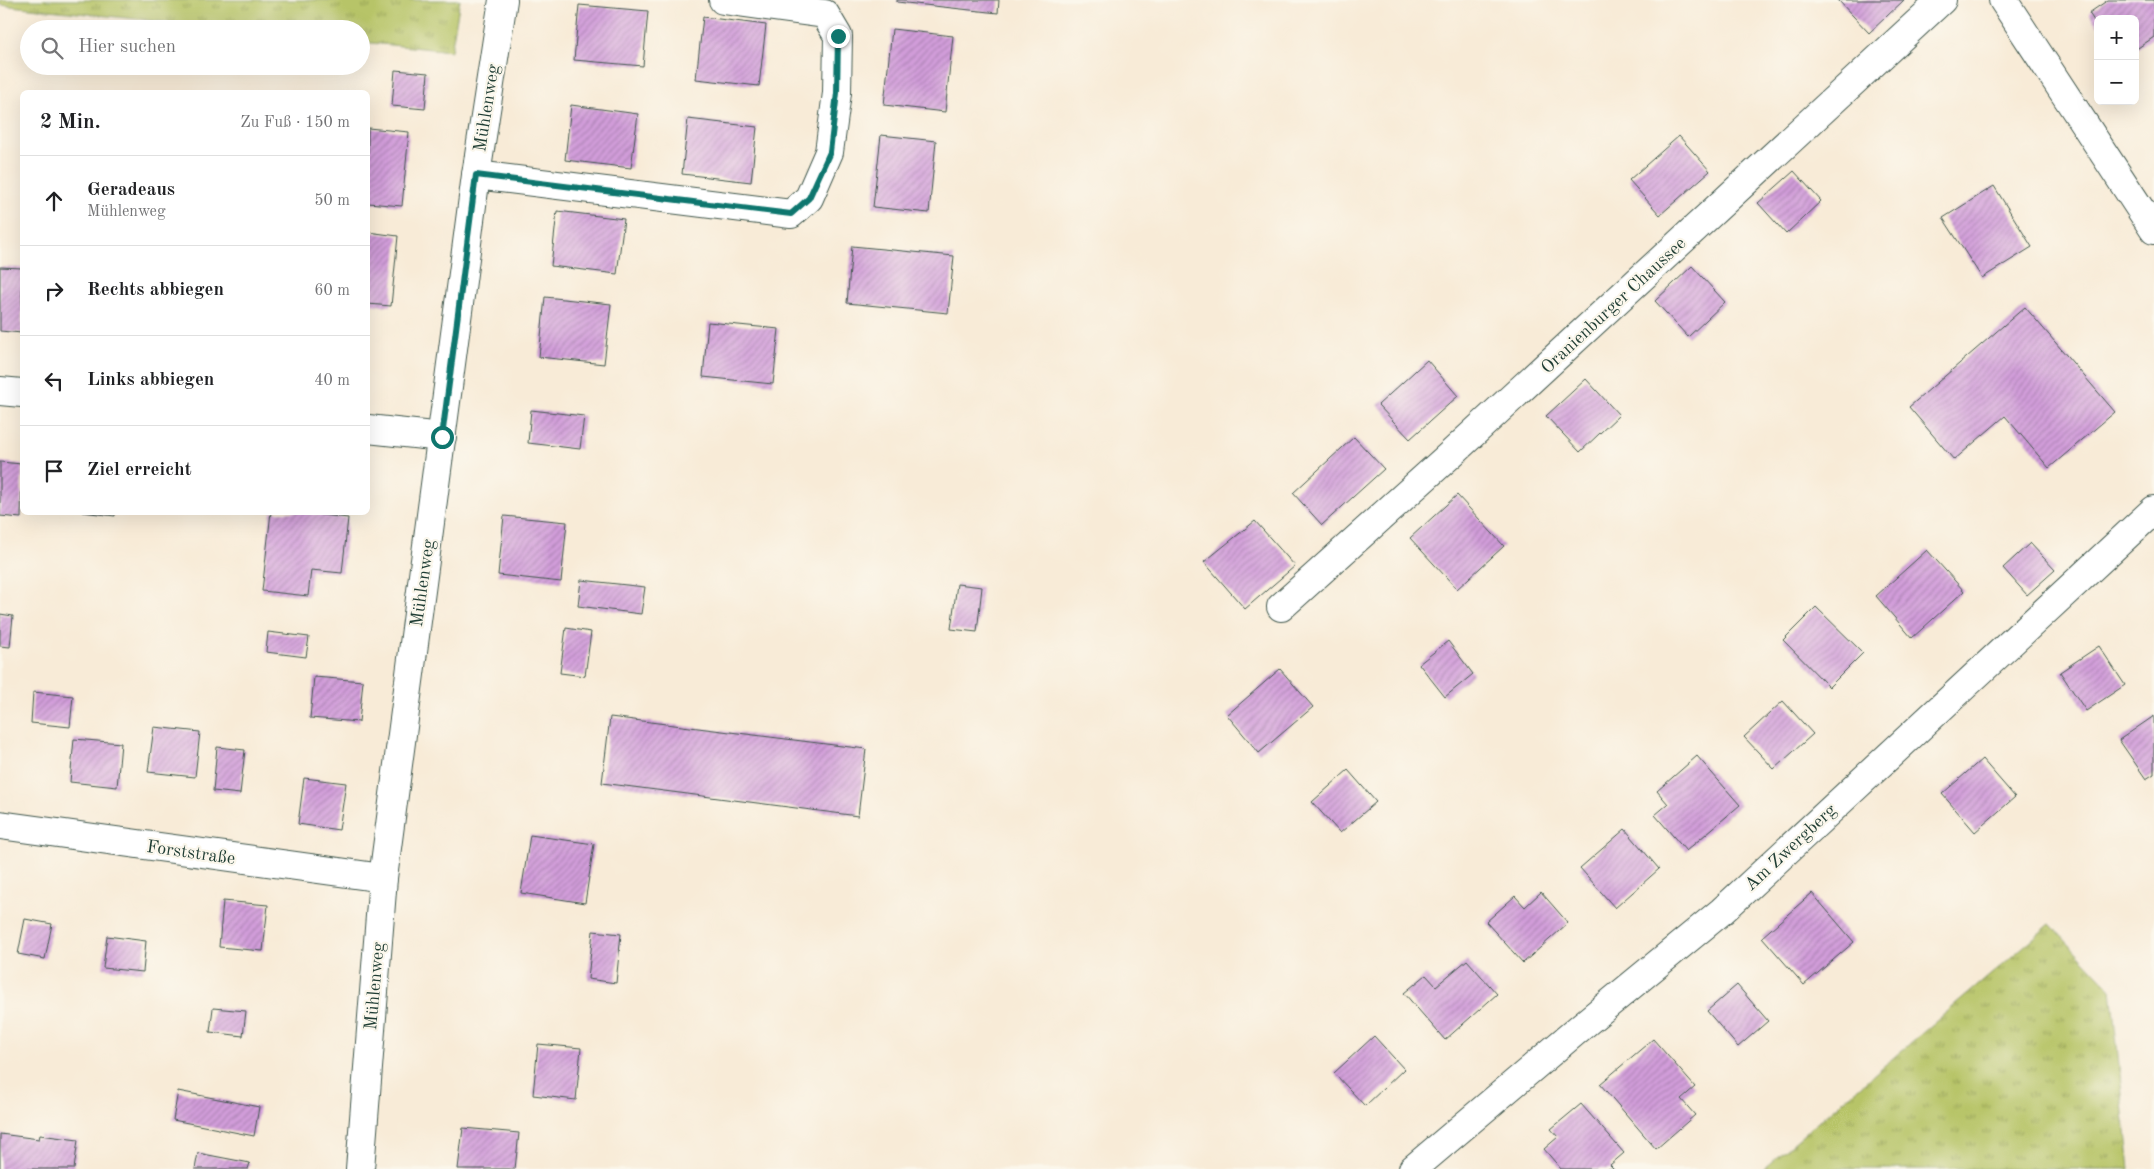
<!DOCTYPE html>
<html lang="de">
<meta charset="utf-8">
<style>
:root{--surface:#fff;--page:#f6f6f6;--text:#202124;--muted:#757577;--line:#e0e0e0}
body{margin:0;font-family:"Old Standard TT",serif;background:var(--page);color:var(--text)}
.controls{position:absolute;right:15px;top:15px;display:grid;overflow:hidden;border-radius:8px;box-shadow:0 5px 20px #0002}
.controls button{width:45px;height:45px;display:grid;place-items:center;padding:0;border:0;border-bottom:1px solid var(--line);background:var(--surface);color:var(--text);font:25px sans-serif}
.stop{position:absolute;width:15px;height:15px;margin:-11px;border:4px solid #0f766e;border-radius:50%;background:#fff}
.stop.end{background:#0f766e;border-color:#fff;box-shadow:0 1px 5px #0008}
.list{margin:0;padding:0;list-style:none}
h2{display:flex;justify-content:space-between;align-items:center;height:65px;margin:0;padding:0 20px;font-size:21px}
h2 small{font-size:16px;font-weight:400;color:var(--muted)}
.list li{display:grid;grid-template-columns:32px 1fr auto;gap:15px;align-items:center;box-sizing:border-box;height:90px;padding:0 20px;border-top:1px solid var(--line)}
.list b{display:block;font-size:19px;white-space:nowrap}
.list p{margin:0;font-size:16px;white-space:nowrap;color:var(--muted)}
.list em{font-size:16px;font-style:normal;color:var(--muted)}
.icon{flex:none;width:28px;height:28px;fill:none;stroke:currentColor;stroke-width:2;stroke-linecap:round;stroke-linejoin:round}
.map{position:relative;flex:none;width:2154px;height:1169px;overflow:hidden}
.search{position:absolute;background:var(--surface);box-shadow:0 5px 20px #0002;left:20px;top:20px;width:350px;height:55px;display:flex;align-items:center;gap:12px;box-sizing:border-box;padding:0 18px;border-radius:28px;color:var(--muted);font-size:19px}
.panel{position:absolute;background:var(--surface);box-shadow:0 5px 20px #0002;left:20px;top:90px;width:350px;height:425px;border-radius:8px}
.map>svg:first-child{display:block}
.grass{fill:url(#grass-tufts);stroke:#6b804e}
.building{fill:url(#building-hatch)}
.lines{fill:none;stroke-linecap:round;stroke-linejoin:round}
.minor-casing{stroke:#40574c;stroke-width:30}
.major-casing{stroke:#40574c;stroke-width:30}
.minor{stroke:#fff;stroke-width:28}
.major{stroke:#fff;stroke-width:28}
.route{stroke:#0f766e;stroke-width:6}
.labels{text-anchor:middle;stroke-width:4.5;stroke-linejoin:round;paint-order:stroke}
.street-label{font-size:18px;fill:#1f3d34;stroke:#fbf7ec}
</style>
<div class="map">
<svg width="2154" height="1169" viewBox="0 0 2154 1169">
<defs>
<pattern id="grass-tufts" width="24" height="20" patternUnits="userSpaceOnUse" patternTransform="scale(1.25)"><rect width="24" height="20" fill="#b7c467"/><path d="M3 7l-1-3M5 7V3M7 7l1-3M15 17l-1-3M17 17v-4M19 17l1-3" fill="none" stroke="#94a056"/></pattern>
<pattern id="building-hatch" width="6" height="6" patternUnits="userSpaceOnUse" patternTransform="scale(1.25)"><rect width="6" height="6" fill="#d29dda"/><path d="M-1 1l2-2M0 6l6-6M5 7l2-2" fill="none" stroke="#aa81b2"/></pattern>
</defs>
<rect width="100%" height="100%" fill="#fbf7ec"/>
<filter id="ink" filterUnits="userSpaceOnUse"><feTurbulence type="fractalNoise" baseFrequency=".02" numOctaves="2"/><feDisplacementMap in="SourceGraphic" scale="10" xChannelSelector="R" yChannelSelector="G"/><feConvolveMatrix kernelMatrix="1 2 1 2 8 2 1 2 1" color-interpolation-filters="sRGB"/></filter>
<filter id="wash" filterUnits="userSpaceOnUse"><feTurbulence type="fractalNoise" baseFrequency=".0096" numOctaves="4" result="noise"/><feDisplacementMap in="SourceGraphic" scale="20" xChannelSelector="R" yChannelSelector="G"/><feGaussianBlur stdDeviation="1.12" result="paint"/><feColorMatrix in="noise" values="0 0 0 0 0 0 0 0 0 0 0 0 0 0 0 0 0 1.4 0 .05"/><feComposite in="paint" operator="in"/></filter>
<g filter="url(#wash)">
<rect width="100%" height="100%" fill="#f8ebd7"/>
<g class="grass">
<path d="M0,0H460L451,51L361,42V29H234L0,5Z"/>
<path d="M2050,924L2111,989L2130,1169H1763Z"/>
</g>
<g id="blocks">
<g class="building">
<path d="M897,0H999L998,13L897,2Z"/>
<path d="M1838,0H1904L1869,33Z"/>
<path d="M2108,0H2154V37L2135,50V19H2098V27L2089,13Z"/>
<path d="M579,5L648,11L643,66L574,60Z"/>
<path d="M703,17L766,25L759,86L696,79Z"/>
<path d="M892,29L953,36L945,112L884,105Z"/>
<path d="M395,70L428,73L425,109L392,106Z"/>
<path d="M571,105L638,114L631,168L565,160Z"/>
<path d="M688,119L757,127L751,182L682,174Z"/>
<path d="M368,128L409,132L402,206L368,203Z"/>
<path d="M881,135L936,141L929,213L873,207Z"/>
<path d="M1679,136L1710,171L1660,215L1629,180Z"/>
<path d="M1794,171L1821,201L1786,234L1758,203Z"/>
<path d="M1994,186L2032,247L1982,278L1943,218Z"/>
<path d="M557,211L624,219L617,274L551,266Z"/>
<path d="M368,232L398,236L391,306L368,304Z"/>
<path d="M852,246L954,256L948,313L847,303Z"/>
<path d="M1692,266L1725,302L1688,337L1655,301Z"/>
<path d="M0,267L22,268V333L0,331Z"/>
<path d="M545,297L611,304L604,364L539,357Z"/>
<path d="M2025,307L2115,412L2049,468L2005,416L1954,460L1909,407Z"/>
<path d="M708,322L779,329L773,384L703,377Z"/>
<path d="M1427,360L1458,396L1410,439L1378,405Z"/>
<path d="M1586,379L1619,415L1580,452L1546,416Z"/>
<path d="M531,410L584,416L580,449L528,443Z"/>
<path d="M1354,437L1384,469L1322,525L1293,493Z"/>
<path d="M0,462L22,464L21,518L0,516Z"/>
<path d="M1457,495L1504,546L1457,589L1410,538Z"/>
<path d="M82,512H115V516Z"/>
<path d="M271,512H297L348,518L342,573L311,570L308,596L262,591Z"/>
<path d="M504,516L567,522L561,582L498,575Z"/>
<path d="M1255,521L1295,566L1245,609L1204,562Z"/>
<path d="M2030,543L2055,570L2027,595L2003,568Z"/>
<path d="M1927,550L1964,591L1912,638L1876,596Z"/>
<path d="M581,580L645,587L641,614L578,606Z"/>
<path d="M957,584L982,587L977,632L951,629Z"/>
<path d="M1816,607L1863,653L1829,687L1783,640Z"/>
<path d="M0,614L13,616L10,647L0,646Z"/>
<path d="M566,628L591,632L585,676L560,673Z"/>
<path d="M268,632L309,637L306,657L266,652Z"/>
<path d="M1448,641L1473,674L1445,697L1419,664Z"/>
<path d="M2099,646L2125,685L2086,711L2060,672Z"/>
<path d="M1280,669L1313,707L1259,753L1227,715Z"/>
<path d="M314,677L363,681L359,722L310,718Z"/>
<path d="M33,692L73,696L70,727L31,723Z"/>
<path d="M1783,701L1813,734L1774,769L1744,737Z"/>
<path d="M2154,716V774L2146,779L2119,740Z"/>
<path d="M610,717L866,749L858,816L602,783Z"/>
<path d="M154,727L200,732L195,777L148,772Z"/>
<path d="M74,739L121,743L117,787L70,782Z"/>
<path d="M217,747L245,750L240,794L213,791Z"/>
<path d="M1697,756L1740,805L1686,851L1655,815L1668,804L1657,791Z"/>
<path d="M1982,759L2015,797L1975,832L1942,794Z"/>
<path d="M1348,770L1376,802L1340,833L1312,802Z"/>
<path d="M304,778L346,783L339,830L298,824Z"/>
<path d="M1625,829L1659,869L1615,908L1580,868Z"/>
<path d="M530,835L594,844L585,903L521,893Z"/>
<path d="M1541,892L1568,923L1523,963L1486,922L1515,896L1525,907Z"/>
<path d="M1812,893L1854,942L1804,985L1762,937Z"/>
<path d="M223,901L268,905L263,951L219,947Z"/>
<path d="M25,919L52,924L45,959L18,954Z"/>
<path d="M593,931L621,934L616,983L588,979Z"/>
<path d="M107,936L146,941L143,972L103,968Z"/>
<path d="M1467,960L1497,994L1445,1040L1404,993L1426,975L1436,986Z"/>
<path d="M1737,985L1768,1021L1738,1047L1707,1011Z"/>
<path d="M213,1008L246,1011L243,1036L210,1032Z"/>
<path d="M1374,1036L1404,1069L1365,1106L1334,1073Z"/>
<path d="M1653,1039L1695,1087L1681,1099L1695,1115L1656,1149L1600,1084Z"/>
<path d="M538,1044L581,1048L576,1100L533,1095Z"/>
<path d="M178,1091L259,1107L254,1136L173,1120Z"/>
<path d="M1581,1104L1624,1153L1610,1165L1614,1169H1561L1544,1149L1558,1137L1551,1129Z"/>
<path d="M463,1128L519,1133L515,1169H458Z"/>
<path d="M0,1134L39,1139L40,1135L78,1140L74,1169H0Z"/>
<path d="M198,1153L250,1163L248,1169H195Z"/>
</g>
</g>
</g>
<g filter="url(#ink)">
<use href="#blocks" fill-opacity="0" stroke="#40574c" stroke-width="1"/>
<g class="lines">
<g class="minor-casing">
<g id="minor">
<path d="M476,175L791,214L809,198L829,152L837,93L838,36L825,14L723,0"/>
<path d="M0,391L22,393"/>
<path d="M368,429L442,437"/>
<path d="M1281,607L1451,454L1942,0"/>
<path d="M0,825L383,878"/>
<path d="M360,1169L383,878L476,175L503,0"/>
<path d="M1413,1169L1582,1026L1722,911L2154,510"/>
</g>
</g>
<g class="major-casing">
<path id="major" d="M2003,0L2154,230"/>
</g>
<use href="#minor" class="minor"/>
<use href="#major" class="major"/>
</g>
</g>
<g class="lines" filter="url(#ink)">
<path class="route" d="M442,437L476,175L791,214L809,198L830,152L837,93L838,36"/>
</g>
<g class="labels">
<g class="street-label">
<text transform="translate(486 108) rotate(-81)" y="6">Mühlenweg</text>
<text transform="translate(1613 305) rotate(-43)" y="6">Oranienburger Chaussee</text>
<text transform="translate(422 583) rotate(-82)" y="6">Mühlenweg</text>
<text transform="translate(1790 847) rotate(-43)" y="6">Am Zwergberg</text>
<text transform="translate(191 852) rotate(8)" y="6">Forststraße</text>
<text transform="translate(374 986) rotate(-85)" y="6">Mühlenweg</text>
</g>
</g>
</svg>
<div class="controls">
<button>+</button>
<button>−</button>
</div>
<div class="stop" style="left:442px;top:437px"></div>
<div class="stop end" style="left:838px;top:36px"></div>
<div class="search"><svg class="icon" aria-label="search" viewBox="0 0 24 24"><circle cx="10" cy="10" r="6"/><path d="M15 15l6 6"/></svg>Hier suchen</div>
<section class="panel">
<h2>2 Min.<small>Zu Fuß · 150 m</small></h2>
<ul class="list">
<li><svg class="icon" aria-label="ahead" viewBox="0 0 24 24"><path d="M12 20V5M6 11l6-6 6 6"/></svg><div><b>Geradeaus</b><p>Mühlenweg</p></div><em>50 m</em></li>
<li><svg class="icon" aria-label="right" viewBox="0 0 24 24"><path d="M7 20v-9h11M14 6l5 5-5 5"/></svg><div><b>Rechts abbiegen</b></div><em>60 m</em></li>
<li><svg class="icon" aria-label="left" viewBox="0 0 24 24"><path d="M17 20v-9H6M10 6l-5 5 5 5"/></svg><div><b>Links abbiegen</b></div><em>40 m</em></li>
<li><svg class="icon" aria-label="arrive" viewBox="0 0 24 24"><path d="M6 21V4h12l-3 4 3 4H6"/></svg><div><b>Ziel erreicht</b></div></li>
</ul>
</section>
</div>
